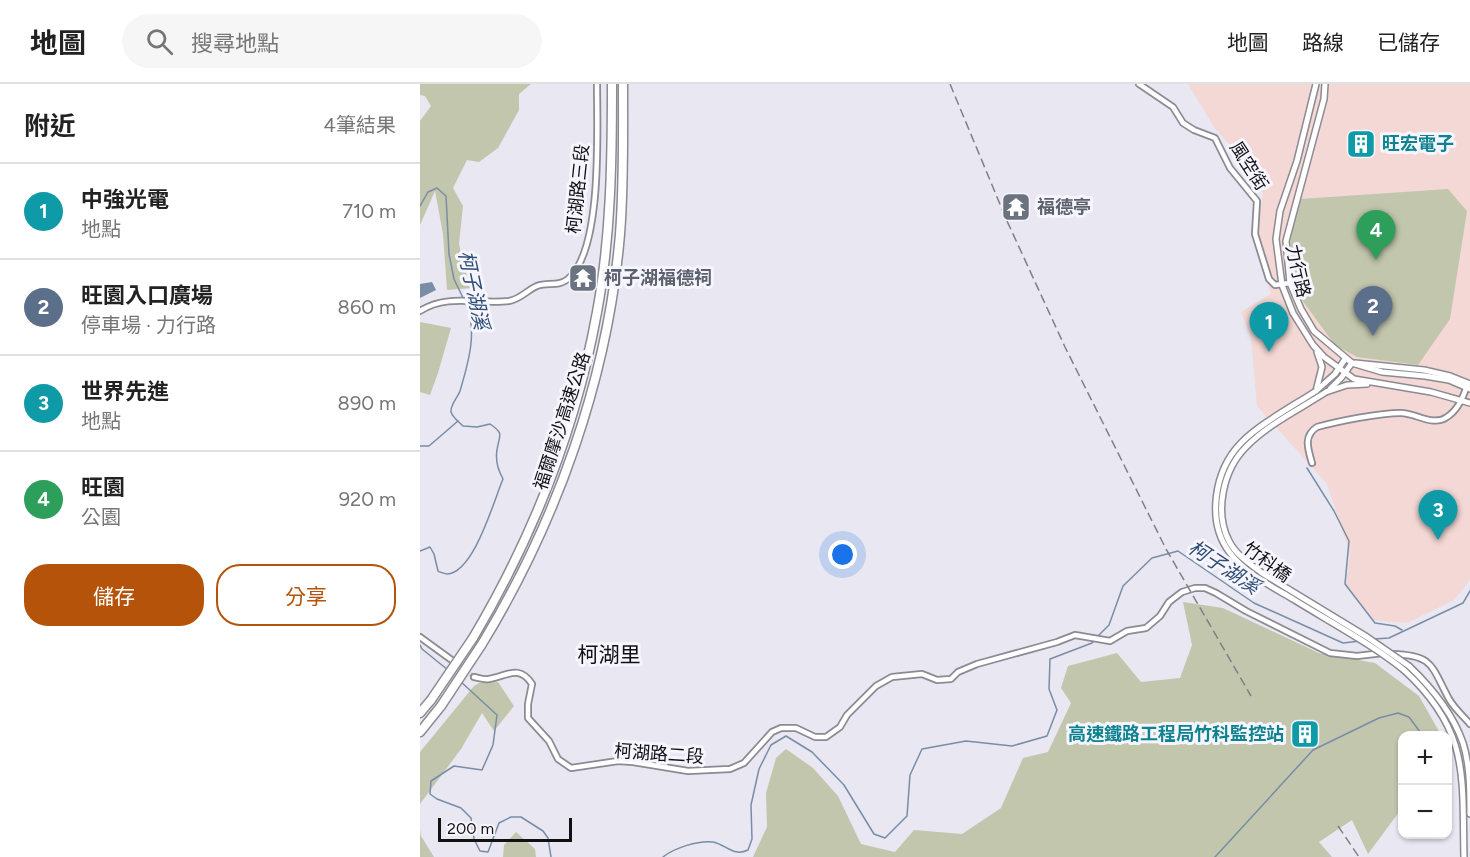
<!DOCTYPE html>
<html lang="zh-TW">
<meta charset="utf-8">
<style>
:root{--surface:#fff;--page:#f6f6f6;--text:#222;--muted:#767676;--line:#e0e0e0;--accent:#b45309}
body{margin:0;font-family:Figtree,"Noto Sans TC",sans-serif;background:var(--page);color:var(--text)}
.controls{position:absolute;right:18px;bottom:18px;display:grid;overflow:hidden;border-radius:12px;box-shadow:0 2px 4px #0004}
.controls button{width:54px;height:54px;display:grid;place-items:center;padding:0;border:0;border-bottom:2px solid var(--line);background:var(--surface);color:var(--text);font:30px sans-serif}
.scale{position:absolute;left:18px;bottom:15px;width:134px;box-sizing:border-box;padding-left:6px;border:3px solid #111013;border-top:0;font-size:16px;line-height:21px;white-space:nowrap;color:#111013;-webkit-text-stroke:4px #f6f5fe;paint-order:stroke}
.you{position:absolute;left:423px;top:471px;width:21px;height:21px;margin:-15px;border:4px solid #fff;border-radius:50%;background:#1a73e8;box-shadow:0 0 0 9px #1a73e833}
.badge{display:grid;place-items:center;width:39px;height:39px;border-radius:50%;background:var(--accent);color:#fff;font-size:20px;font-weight:700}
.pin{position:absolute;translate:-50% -50px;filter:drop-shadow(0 2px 3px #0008)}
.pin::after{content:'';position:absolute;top:32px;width:21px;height:18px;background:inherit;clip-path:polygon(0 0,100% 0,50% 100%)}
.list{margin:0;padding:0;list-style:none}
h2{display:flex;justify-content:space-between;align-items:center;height:78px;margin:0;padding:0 24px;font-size:26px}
h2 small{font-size:20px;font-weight:400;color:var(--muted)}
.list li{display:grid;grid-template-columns:39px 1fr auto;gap:18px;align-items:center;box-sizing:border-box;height:96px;padding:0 24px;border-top:2px solid var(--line)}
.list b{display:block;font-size:22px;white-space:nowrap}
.list p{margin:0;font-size:20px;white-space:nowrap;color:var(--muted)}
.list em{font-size:20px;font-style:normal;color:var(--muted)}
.actions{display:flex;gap:12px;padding:18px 24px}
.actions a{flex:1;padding:14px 0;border:2px solid var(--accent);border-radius:24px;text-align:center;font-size:21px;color:var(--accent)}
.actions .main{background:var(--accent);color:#fff}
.icon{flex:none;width:33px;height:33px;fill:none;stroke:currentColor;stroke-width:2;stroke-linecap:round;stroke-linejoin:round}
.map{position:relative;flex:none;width:1050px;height:773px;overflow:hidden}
header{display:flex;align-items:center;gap:36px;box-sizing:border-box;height:84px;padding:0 30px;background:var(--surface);border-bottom:2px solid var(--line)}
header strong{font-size:28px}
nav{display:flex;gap:33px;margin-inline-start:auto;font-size:21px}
.search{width:420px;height:54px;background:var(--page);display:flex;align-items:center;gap:15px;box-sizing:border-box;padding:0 21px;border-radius:33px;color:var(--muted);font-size:22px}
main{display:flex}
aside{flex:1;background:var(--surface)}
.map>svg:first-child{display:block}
.industrial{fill:#f3d8d5}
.green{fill:#c2c6ad}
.water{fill:#798da7}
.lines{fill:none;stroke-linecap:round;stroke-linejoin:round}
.stream{stroke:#798da7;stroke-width:1.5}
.minor-tunnel{stroke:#c9c7d0;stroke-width:4.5;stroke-dasharray:4.5 2;stroke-linecap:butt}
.minor-casing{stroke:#8c8a92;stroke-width:8}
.tertiary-casing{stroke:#8c8a92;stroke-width:8}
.motorway-casing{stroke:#8c8a92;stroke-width:11}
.minor{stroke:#fff;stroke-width:4.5}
.tertiary{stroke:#fff;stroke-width:5}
.motorway{stroke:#fff;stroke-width:8}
.rail{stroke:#807f85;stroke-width:1.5;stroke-dasharray:9 4.5;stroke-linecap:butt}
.tertiary-bridge-casing{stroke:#8c8a92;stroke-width:8;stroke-linecap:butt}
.motorway-bridge-casing{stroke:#8c8a92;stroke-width:11;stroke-linecap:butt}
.tertiary-bridge{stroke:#fff;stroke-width:5}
.motorway-bridge{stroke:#fff;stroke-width:8}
.labels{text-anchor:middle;stroke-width:6;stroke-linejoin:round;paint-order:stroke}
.culture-label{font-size:18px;font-weight:bold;fill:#0d838f;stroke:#f6f5fe;text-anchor:start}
.street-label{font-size:18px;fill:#111013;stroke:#f6f5fe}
.worship-label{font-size:18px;font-weight:bold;fill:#5b616d;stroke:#f6f5fe;text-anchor:start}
.water-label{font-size:20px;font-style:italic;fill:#2f4e75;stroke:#f6f5fe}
.quarter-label{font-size:21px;fill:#111013;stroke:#f6f5fe}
</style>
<header>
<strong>地圖</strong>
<div class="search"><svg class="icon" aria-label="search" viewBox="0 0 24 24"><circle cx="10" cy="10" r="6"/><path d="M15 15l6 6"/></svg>搜尋地點</div>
<nav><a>地圖</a><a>路線</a><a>已儲存</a></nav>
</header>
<main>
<aside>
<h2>附近<small>4筆結果</small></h2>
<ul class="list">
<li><span class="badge" style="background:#0f9aa8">1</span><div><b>中強光電</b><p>地點</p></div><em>710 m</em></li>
<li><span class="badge" style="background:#5c6f8a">2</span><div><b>旺園入口廣場</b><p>停車場 · 力行路</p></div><em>860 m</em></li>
<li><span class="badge" style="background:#0f9aa8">3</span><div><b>世界先進</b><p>地點</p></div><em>890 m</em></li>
<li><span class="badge" style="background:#2e9e5b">4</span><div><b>旺園</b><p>公園</p></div><em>920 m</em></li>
</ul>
<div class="actions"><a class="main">儲存</a><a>分享</a></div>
</aside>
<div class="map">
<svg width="1050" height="773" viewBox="0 0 1050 773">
<rect width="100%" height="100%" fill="#e9e7f1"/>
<path class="industrial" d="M768,0H1050V496L1034,516L987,539L954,536L926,501L930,470L907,400L837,322L831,253L821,228L851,210L834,156L843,110L810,61L794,43Z"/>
<g class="green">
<path d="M0,0H111L99,10V26L78,64L59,78L47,76L33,104L43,122L39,160L44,183L52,204L27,206L23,150L15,107L0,141V37L11,22L5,12L0,11Z"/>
<path d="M1028,105L1047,127L1030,235L998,281L937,273L915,261L882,216L875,195L870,157L880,115Z"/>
<path d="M0,238L31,244L18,289L10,311L0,308Z"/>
<path d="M763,518L803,524L899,569L955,579L999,612L1021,651L982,652V724L948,770L932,736L899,758L912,773H333L347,743L346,709L356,674L366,665L393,684L418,712L441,760L475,768L494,746L542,750L581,724L603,674L628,668L651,619L641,604L648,582L697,569L721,598L760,594L772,561Z"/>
<path d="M78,598L94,622L74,647L62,629L41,665L0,720V668L54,602L59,599Z"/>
<path d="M0,745L1,752L14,773H0Z"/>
<path d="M96,748L115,765L116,773H83L84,761Z"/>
</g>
<path class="water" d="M12,198L16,206L0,214V200Z"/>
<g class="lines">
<g class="stream">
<path d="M0,122L8,108L17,104L26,112L29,170L34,195L44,216"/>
<path d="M0,362H9L38,337"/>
<path d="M887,384L914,427L929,457L925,500L955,539L975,542L982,546"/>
<path d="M0,467L10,463L14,470L18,487C19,488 26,490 27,490C54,489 74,416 83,395C78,386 75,377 77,366C79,351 85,350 70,340L57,343L43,342C39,338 33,334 31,328C30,321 38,313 40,307C48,280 58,247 46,220"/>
<path d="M678,552L689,541L703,502L732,474L758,467L834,519L923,559L940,557"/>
<path d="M954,555L969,554L1043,519L1050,507"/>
<path d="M0,561L2,565L28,586"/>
<path d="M40,597L77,631L73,661L62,686L34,682L11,697L10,710L17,715L41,724L51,734L54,755L60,767L68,768L79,739L91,733H101L123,747L128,754L131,773"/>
<path d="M243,773C254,764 279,756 293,758C307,761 313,773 328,766L332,755L331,721L339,685L351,661L366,652L392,668L424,701L454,750L465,754L487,732L490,691L502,665L546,657L592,662L627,652L637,626L629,605L630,575L672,559L675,556"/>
<path d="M795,773L893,666L959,634L978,629L989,633L1003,652"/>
</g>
<path class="minor-tunnel" d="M35,578L54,593"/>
<g class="minor-casing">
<g id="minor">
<path d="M719,0L753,23L763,39L774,46L795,54L810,84L837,117L835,150L849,195L855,201L870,199"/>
<path d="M0,227C28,209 59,221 89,217C101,215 107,206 117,202C128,198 138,203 148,195C183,166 177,44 177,0"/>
<path d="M892,379C888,365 883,352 897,343C919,337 959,329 981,329C996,329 1013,343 1027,333C1038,326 1043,313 1047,302"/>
<path d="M0,553L33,577"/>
<path d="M972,570C1014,571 1011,582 1029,615C1034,624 1043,632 1050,640"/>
<path d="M54,593C59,594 64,596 69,595C87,592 99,580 112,600L108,620V634L129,657L138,675L151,684L198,677L213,678L268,687L310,685L324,679L352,648L361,644H376L395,653H406L420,643L427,631L456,602L472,593L502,590L517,596L531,595L538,588L557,580L637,558L655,551L690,557L707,547L726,544L740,532L749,518L762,508L775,504H785L796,509L826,527L910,569L937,572L963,569"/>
</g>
</g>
<g class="tertiary-casing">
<g id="tertiary">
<path d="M896,0L877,77L860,127L856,155L862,201L873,229L893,261L904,273L934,295L1011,308L1050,319"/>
<path d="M905,0L904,15L866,157L870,199L881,225L894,247L932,279L962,288L1005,292L1029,296L1050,305"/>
<path d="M935,279L1004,286L1030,292L1050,300"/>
<path d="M910,305L921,294L932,279"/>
<path d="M896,307L902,283L897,268"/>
<path d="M896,307L915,290L925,275"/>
<path d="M906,308L927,301L947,300"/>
<path d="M989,582C1011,603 1033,630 1043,659C1050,681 1050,707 1050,730"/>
<path d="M984,586C1050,647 1042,691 1044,773"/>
</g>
</g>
<g class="motorway-casing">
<g id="motorway">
<path d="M53,554C113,453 156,344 177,228C191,153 192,76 192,0"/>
<path d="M62,560C137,437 188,294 200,150C204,100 203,50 203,0"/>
<path d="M0,629L11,616"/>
<path d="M0,648L21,622"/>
</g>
</g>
<use href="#minor" class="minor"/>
<use href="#tertiary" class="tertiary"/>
<use href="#motorway" class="motorway"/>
<g class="rail">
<path d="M530,0L587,137L645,263L746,465L831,612"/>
<path d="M918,742L939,773"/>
</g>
<g class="tertiary-bridge-casing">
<g id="tertiary-bridge">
<path d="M896,307C873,322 838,341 821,359C794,387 786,438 810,469C825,489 851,502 873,515C910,538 950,559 984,586"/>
<path d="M906,308C880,325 848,340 826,363C803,386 794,428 809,457C816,471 830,480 842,489L947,553L989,582"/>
</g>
</g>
<g class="motorway-bridge-casing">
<g id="motorway-bridge">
<path d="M11,616L53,554"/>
<path d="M21,622L62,560"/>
</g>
</g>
<use href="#tertiary-bridge" class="tertiary-bridge"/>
<use href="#motorway-bridge" class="motorway-bridge"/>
</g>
<defs>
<g id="building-square" transform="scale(1.5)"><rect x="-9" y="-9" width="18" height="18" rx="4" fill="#0f9aa8" stroke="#f6f5fe"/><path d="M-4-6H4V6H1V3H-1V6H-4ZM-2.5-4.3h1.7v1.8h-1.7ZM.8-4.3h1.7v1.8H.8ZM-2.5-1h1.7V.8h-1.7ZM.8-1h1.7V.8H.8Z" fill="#fff"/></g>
<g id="temple-square" transform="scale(1.5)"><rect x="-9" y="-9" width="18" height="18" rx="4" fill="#6b7280" stroke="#f6f5fe"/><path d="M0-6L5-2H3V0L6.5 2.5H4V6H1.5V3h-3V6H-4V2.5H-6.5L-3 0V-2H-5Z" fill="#fff"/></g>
</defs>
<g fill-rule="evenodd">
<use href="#building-square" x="941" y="60"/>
<use href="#temple-square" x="596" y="123"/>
<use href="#temple-square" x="163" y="194"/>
<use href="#building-square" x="885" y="650"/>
</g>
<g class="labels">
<g class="culture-label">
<text x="962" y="66">旺宏電子</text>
<text x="864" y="656" text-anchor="end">高速鐵路工程局竹科監控站</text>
</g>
<g class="street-label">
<text transform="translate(829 82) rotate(57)" y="6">風空街</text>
<text transform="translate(158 105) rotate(-84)" y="6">柯湖路三段</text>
<text transform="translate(878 187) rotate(77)" y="6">力行路</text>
<text transform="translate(142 337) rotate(-72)" y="6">福爾摩沙高速公路</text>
<text transform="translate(847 478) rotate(36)" y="6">竹科橋</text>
<text transform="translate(239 670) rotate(4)" y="6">柯湖路二段</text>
</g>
<g class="worship-label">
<text x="617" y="129">福德亭</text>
<text x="184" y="200">柯子湖福德祠</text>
</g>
<g class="water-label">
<text transform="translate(54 206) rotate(78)" y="7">柯子湖溪</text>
<text transform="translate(804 483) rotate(33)" y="7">柯子湖溪</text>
</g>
<g class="quarter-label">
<text x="189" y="578">柯湖里</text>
</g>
</g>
</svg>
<div class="controls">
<button>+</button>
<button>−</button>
</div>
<div class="scale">200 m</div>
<div class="you"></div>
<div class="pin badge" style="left:849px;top:268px;background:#0f9aa8">1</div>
<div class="pin badge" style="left:953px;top:252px;background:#5c6f8a">2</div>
<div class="pin badge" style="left:1018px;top:456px;background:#0f9aa8">3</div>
<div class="pin badge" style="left:956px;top:176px;background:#2e9e5b">4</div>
</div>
</main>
